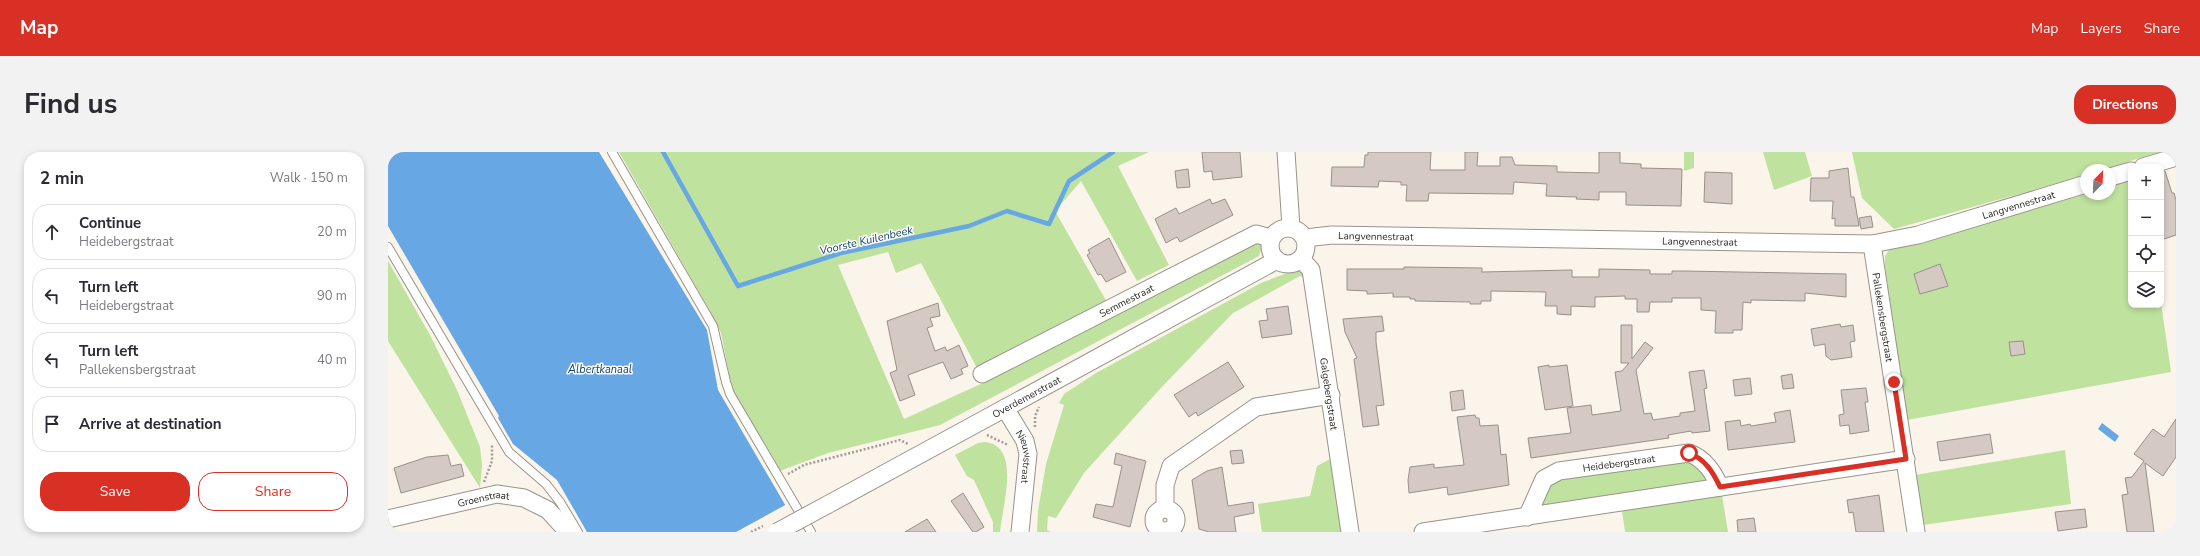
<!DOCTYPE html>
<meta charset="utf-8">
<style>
:root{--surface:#fff;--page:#f2f2f3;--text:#2b2b33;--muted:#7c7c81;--line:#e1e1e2;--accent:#d93025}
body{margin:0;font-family:"Nunito Sans",sans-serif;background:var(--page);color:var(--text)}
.controls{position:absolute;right:12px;top:12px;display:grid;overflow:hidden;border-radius:8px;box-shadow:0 2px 6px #0003}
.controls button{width:36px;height:36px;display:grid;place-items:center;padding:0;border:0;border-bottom:1px solid var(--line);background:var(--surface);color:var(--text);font:20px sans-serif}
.compass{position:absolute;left:1692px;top:12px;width:36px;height:36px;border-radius:50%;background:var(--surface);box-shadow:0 2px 6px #0003;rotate:24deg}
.stop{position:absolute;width:12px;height:12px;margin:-9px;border:3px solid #d93025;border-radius:50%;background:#fff}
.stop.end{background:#d93025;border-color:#fff;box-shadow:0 1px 4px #0008}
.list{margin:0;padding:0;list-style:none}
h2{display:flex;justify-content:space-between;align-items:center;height:52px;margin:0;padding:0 16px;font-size:17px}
h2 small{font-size:13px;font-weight:400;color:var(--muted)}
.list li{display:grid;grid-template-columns:26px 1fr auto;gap:12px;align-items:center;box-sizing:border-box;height:56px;margin:0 8px 8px;padding:0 8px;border:1px solid var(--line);border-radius:16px}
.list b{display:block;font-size:15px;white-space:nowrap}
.list p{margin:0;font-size:13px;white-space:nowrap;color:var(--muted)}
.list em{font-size:13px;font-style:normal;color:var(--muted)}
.actions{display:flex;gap:8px;padding:12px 16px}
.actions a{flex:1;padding:9px 0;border:1px solid var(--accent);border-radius:16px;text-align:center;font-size:14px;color:var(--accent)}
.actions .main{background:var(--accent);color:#fff}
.icon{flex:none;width:22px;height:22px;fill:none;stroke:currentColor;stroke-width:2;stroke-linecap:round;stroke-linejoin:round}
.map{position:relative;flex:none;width:1788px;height:380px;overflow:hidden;border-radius:16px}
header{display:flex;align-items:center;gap:24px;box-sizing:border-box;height:56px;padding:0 20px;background:var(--accent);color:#fff}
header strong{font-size:19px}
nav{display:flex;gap:22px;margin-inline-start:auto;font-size:14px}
.intro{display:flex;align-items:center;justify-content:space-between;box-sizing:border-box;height:96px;padding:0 24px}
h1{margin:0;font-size:28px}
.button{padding:10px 18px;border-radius:16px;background:var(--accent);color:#fff;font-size:14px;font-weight:700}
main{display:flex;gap:24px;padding:0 24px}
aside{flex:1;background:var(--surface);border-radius:16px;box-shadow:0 2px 6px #0003}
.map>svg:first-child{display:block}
.green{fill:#bfe29e}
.water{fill:#67a7e3}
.pier{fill:#faf4ea}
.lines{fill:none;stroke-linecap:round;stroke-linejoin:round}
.stream{stroke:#67a7e3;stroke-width:4.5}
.building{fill:#d4cac3;stroke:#999089}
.lane-casing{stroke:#99938a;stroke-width:10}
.street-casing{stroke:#99938a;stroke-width:19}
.path{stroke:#a19d95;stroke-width:2.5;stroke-dasharray:2 2;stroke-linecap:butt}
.lane{stroke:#fff;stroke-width:8}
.street{stroke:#fff;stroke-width:17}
.street-bridge-casing{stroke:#99938a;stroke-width:19;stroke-linecap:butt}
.path-bridge{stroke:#a19d95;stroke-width:2.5;stroke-dasharray:2 2;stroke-linecap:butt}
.street-bridge{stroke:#fff;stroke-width:17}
.route{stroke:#d93025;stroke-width:5}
.labels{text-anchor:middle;stroke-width:3;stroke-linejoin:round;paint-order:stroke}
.street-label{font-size:10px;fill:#2a2824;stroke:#fff}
.water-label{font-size:11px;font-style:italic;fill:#104067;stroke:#fff}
</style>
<header>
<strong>Map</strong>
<nav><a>Map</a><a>Layers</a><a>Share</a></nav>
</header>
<div class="intro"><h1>Find us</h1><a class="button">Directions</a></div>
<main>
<aside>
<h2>2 min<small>Walk · 150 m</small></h2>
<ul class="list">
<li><svg class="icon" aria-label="ahead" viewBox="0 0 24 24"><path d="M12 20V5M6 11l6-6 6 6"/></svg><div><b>Continue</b><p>Heidebergstraat</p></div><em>20 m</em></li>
<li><svg class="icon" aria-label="left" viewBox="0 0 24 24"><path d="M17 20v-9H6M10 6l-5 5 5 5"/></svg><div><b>Turn left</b><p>Heidebergstraat</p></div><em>90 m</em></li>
<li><svg class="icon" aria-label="left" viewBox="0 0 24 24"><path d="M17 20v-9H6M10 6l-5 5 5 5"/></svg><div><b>Turn left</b><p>Pallekensbergstraat</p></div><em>40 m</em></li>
<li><svg class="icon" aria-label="arrive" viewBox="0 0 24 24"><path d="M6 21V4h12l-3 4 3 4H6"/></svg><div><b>Arrive at destination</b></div></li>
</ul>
<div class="actions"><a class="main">Save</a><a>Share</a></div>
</aside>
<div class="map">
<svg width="1788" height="380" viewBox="0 0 1788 380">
<rect width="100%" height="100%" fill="#faf4ea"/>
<g class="green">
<path d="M231,0H761L730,14L781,113L749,129L693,29L667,59L720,152L589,216L533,111L508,121L500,100L450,113L516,267L597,230L869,88L875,91L871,104L552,273L440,301L392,319L344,238L333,181L322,159Z"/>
<path d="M1296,0H1306V16L1296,19Z"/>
<path d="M1375,0H1417L1424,24L1386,38Z"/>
<path d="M1464,0H1772L1713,18H1698V23L1506,77L1474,46Z"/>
<path d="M1743,27V153H1773V151L1783,220L1519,268L1497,113V104L1501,98L1698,40V42H1722V33Z"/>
<path d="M0,109L42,183L69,238L92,295L94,313L92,336L0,189Z"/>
<path d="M909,117L913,118L918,126L912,124L845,161L771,238L696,321L668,366L660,364L659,378L663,380H649L650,359L658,312L676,253L671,251L676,242L708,221L873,131Z"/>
<path d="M597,290C634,294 614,355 612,380H605V370L586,328L579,324L567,303L590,291Z"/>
<path d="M1677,298L1683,352L1535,373L1527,323Z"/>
<path d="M946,305L954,380H874L870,352L922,344L929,314Z"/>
<path d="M1294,307L1307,310L1321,330L1155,357L1150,350L1167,326Z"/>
<path d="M1334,343L1340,380H1237L1234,359Z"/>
</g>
<g class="water">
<path d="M0,0H211L319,178L330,238L413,380H199L169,328L125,292L110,266L111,264L0,74Z"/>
<path d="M1714,271L1731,284L1727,290L1710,277Z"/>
</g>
<path class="pier" d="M399,352L415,380H348Z"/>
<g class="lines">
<path class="stream" d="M275,0L350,134L453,101L581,74L619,59L661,72L681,29L725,0"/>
</g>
<g class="building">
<path d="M814,0H852L854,25L825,28L824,19L816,20Z"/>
<path d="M980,0H1043L1042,18H1077V0H1090L1089,14H1112V5H1124L1127,13L1169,14V20L1211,21V0H1232V11L1253,12V16L1294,17L1293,54L1238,53V40H1211V48L1188,47L1189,45L1158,44L1159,32L1126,30L1125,42L1041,41L1040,49H1018L1019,33H1013V30L991,29L990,35L943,34L944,15H976L977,3H980Z"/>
<path d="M1460,16L1463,45H1466L1471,74H1447V66L1444,67L1445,49H1422L1423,26H1441V19Z"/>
<path d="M800,17L802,35L789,36L787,19Z"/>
<path d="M1777,19L1784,41H1786L1788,48V83L1773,88V20Z"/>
<path d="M1317,20L1344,21V52L1316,50Z"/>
<path d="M822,47L824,52L837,47L845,63L792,90L789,85L778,91L767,67L788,56L791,62Z"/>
<path d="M1483,64L1485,75L1473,77L1471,66Z"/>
<path d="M721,86L738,120L718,130L713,122L710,123L699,103L702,101L700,98Z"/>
<path d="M1552,112L1560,134L1532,142L1526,122Z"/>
<path d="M1016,115L1094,116V120L1184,118V125H1211V117L1262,118V122H1284V119H1296L1458,122V145L1417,141V149L1363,148V151L1355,150L1354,178H1345V181H1327L1328,159L1313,158V146H1284V150H1262L1261,160H1249V147H1237V144L1207,145V155L1183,154V163L1169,162V154H1157L1158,140L1103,139V149H1093V152H1082V150L1027,149V147H1022V145H1005V141L979,142V139L959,138V117H1016Z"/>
<path d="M550,151L552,164L542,166L545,174L539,176L547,199L557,195L559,199L571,193L580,214L573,217L575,222L563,227L555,210L520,223L527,243L512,249L502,221L509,218L499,169Z"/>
<path d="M900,154L904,182L874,186L871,169L880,168L878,157Z"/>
<path d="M994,164L996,179L988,180V190L996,253L988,254L991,273L975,275L966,207L969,206L957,180L955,167Z"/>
<path d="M1452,172L1453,175L1465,173L1467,189L1462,190L1464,205L1443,208L1438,204L1437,192L1426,194L1423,177Z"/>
<path d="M1233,173H1244V207L1257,190L1265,196L1248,218L1256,262L1263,261L1265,268L1292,264V261L1307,259L1301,220L1316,218L1319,236L1316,237L1322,279L1304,281L1303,279L1280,283L1281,286L1143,306L1140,286L1183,281L1179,256L1203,253L1204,263L1233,259L1227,220L1234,219L1241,211H1233Z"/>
<path d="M1635,189L1637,202L1623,204L1621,190Z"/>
<path d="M840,210L856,235L810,264L808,260L801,265L786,243Z"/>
<path d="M1161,213V215L1179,213L1185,254L1157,258L1150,215Z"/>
<path d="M1404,222L1406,236L1395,237L1393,224Z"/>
<path d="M1362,226L1364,242L1347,244L1345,228Z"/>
<path d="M1478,236L1480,250H1477L1481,279L1462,282L1461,273L1452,274L1451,263L1456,262L1453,238Z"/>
<path d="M1075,238L1077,257L1064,259L1062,240Z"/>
<path d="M1402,258L1407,290L1340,298L1337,270L1352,268L1353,274L1362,272L1363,274L1388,270L1386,261Z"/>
<path d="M1087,263L1088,266H1091L1092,274L1110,273L1113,303L1118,302L1121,333L1060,343L1059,335L1021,341L1020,328L1022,315L1046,312V316L1076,313L1069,265Z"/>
<path d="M1788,267V305L1775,324L1757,311L1766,380H1739L1734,343L1740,342L1737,326L1744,325L1756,309L1746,302L1765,277L1776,285Z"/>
<path d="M1602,282L1605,301L1552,309L1549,290Z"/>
<path d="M854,298L856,311L844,312L842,299Z"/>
<path d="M728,301L758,309L742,375L705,365L708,352L725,355L734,314L726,312Z"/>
<path d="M60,303L63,314L73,312L76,324L13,341L6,316L39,305Z"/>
<path d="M834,315L840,354L865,350L866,361L846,365L848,380H821L811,377L804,328L819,319Z"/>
<path d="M575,341L596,375L588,380H585L563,349Z"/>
<path d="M1491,343L1496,380H1468L1465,360L1461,361L1459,348Z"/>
<path d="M1697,357L1699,375L1670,379L1667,360Z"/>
<path d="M1366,366L1368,380H1350L1349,368Z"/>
<path d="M539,367L548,380H517Z"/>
</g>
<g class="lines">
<g class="lane-casing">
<g id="lane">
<path d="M224,0L325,174L338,230L342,242L423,380"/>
<path d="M0,95L121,300L158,332L172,350L190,380"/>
</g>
</g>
<g class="street-casing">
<g id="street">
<path d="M898,0L903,75"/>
<path d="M1755,15L1788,5"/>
<path d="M1722,25L1743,19"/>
<circle cx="900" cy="94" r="18"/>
<path id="s1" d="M917,86L944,83L1484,92L1530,83L1698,32"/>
<path id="s2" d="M1484,92L1528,380"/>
<path id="s3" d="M913,107L923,118L962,380"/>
<path id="s4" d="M594,222L868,82L883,86"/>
<path id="s5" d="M617,256L637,289L640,302L632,380"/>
<path id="s6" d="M439,353L889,108"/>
<circle cx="777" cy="368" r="11"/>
<path d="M777,357V333L783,314L868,255L943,243"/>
<path id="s7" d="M1139,365L1156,327L1171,319L1301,301C1317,307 1325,320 1332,335"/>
<path id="s8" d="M0,367L109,342L136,346L160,358L180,380"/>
<path d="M1035,380L1518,307"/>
</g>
</g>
<g class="path">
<path d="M647,275V264L651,255"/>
<path d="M599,283L620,293"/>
<path d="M400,322L416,313L512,288L520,292"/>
<path d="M96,330L104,309V293"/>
</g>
<use href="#lane" class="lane"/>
<use href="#street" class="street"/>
<g class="street-bridge-casing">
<path id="street-bridge" d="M389,380L439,353"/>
</g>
<path class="path-bridge" d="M363,380L375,374"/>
<use href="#street-bridge" class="street-bridge"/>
</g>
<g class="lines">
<path class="route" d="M1301,301C1317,307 1325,320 1332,335L1518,307L1506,230"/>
</g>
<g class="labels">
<g class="street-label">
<text dy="4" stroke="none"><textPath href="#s1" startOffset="719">Langvennestraat</textPath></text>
<text dy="4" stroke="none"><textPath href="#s1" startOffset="71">Langvennestraat</textPath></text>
<text dy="4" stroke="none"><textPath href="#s1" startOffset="395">Langvennestraat</textPath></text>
<text dy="4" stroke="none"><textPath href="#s4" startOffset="162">Semmestraat</textPath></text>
<text dy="4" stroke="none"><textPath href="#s2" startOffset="74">Pallekensbergstraat</textPath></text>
<text dy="4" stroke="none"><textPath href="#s3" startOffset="140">Galgebergstraat</textPath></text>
<text dy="4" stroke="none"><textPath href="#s6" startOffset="227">Overdemerstraat</textPath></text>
<text dy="4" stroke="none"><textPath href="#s5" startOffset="54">Nieuwstraat</textPath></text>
<text dy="4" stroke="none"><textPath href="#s7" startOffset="119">Heidebergstraat</textPath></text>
<text dy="4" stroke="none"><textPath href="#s8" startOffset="98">Groenstraat</textPath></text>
</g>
<g class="water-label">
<text transform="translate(478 88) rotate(-13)" y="4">Voorste Kuilenbeek</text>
<text x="212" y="221">Albertkanaal</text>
</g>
</g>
</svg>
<div class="controls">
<button>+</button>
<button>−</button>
<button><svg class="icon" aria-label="locate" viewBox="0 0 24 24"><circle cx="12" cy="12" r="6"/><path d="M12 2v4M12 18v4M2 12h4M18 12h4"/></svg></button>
<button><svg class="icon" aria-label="layers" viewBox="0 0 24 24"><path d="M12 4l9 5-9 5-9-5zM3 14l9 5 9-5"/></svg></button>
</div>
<svg class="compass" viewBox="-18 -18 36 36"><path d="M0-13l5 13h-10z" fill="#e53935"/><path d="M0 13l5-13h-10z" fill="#7c7c81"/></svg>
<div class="stop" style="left:1301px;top:301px"></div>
<div class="stop end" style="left:1506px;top:230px"></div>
</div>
</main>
